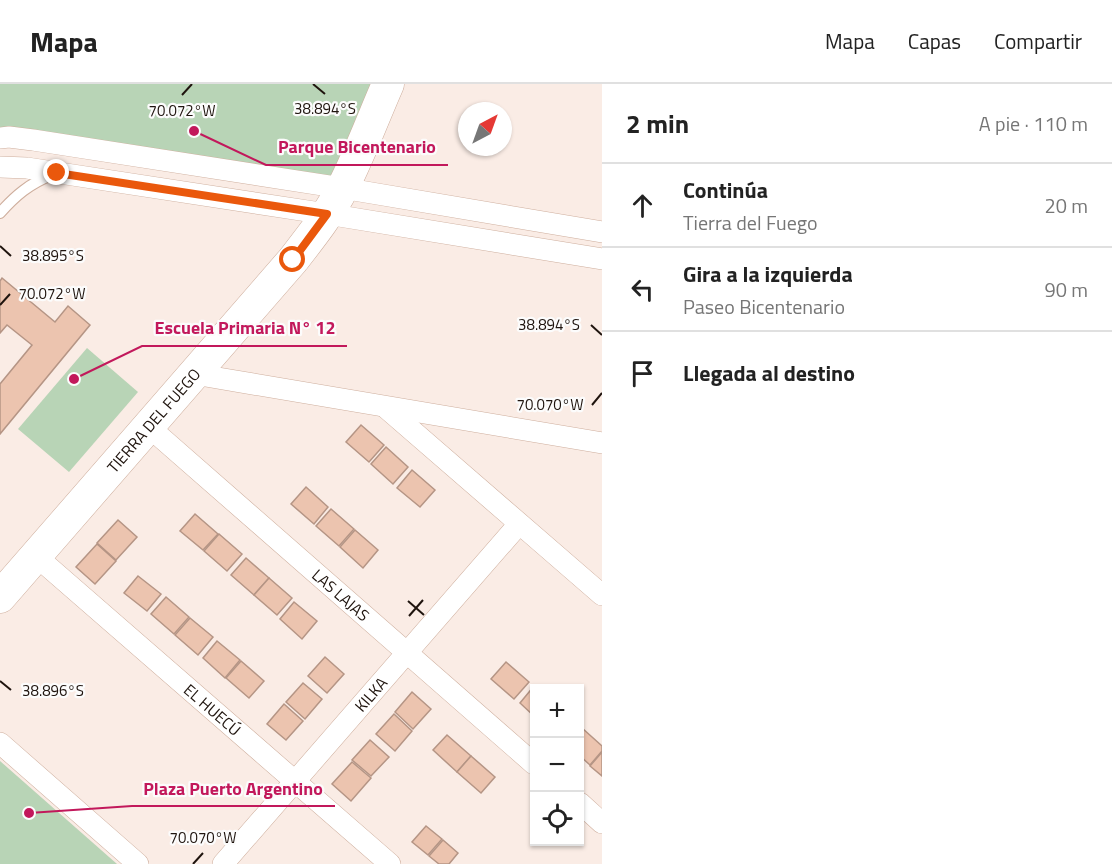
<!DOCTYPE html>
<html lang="es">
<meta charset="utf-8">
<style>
:root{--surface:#fff;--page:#f2f2f2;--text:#222;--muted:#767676;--line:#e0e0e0}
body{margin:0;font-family:"Titillium Web",sans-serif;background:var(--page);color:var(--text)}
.controls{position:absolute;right:18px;bottom:18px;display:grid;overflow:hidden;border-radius:0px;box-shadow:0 2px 4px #0004}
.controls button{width:54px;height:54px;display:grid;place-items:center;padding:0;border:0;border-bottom:2px solid var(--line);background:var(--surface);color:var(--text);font:30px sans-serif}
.compass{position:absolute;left:458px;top:18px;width:54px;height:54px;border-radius:50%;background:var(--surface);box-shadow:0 2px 4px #0004;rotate:41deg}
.stop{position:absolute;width:18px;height:18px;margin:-14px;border:4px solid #ea580c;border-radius:50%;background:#fff}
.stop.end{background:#ea580c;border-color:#fff;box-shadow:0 2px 6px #0008}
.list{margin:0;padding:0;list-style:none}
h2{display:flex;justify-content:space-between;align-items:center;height:78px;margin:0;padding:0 24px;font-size:26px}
h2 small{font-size:20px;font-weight:400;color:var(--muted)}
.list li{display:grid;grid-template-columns:39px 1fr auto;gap:18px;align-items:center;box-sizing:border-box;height:84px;padding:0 24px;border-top:2px solid var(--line)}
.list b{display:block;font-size:22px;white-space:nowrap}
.list p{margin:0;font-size:20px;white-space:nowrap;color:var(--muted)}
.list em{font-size:20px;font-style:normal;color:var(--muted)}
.icon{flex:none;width:33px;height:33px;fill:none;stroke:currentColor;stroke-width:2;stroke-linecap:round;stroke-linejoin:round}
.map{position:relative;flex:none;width:602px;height:780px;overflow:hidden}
header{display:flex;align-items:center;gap:36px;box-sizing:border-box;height:84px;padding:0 30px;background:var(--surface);border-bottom:2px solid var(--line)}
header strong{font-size:28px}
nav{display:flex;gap:33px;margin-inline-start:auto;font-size:21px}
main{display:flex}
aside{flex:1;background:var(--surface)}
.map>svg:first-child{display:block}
.green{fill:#b8d4b6}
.building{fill:#ecc4af;stroke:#b59585;stroke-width:1.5}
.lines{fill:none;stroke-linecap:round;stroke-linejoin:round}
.lane-casing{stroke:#ceae9d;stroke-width:12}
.street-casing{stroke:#ceae9d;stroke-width:22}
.secondary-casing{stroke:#ceae9d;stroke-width:33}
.lane{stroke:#fff;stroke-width:10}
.street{stroke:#fff;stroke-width:21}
.secondary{stroke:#fff;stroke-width:32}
.route{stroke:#ea580c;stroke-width:8}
.ticks{fill:none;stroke:#1f140e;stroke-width:2}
.labels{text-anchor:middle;stroke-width:4.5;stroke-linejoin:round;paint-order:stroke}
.street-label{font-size:16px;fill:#1f140e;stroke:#fcfcfc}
.ticks-label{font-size:15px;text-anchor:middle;fill:#1f140e;stroke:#fcfcfc;stroke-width:4.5;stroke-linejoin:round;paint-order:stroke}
.leader{fill:none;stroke:#c2185b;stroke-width:2}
.callout-dot{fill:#c2185b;stroke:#fcfcfc;stroke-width:2}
.callout-label{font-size:18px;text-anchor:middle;font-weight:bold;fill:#c2185b;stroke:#fcfcfc;stroke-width:4.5;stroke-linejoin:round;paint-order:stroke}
</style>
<header>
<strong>Mapa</strong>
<nav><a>Mapa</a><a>Capas</a><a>Compartir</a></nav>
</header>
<main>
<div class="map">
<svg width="602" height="780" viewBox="0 0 602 780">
<rect width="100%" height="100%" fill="#faece5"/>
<g class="green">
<path d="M0,0H372L335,87L331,91L326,93L0,46Z"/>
<path d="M87,264L138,308L69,388L18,345Z"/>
<path d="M0,677L117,780H0Z"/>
</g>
<g class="building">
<path d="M2,194L55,238L68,222L90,241L0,350V300L32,261L7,241L0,249V197Z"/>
<path d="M361,341L384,361L369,378L346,358Z"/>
<path d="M386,363L408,383L393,400L371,380Z"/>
<path d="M412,386L435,406L420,423L397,404Z"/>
<path d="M306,403L328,423L314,440L291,420Z"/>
<path d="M331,425L354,445L339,462L316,442Z"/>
<path d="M195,430L218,450L203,466L180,447Z"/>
<path d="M118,436L137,453L116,476L97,459Z"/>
<path d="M355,446L378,466L363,484L340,463Z"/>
<path d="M219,450L242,470L227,487L204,467Z"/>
<path d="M97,460L116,477L95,500L76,483Z"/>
<path d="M246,474L269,494L254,511L231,491Z"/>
<path d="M138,492L161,510L147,527L124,509Z"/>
<path d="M269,494L292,514L277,531L254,511Z"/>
<path d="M166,513L189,533L174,550L151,530Z"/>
<path d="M294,518L317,537L302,555L280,535Z"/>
<path d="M190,534L213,553L198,571L175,551Z"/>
<path d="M217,557L240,576L225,594L203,574Z"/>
<path d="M325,573L344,590L327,609L308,592Z"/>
<path d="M241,577L264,597L249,614L226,594Z"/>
<path d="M506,578L529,598L514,615L491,595Z"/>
<path d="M303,599L322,615L305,635L286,618Z"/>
<path d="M534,602L537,604H534V632L520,619Z"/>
<path d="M412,608L431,625L413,645L395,628Z"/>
<path d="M284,620L303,637L286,656L267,640Z"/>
<path d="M394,630L412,647L395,667L376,650Z"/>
<path d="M582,644L602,662V667L590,681L580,672V647Z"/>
<path d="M447,651L471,672L457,688L433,666Z"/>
<path d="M370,656L389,673L371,692L352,676Z"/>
<path d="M602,668V692L590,682Z"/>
<path d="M471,672L495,693L481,709L457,688Z"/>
<path d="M352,678L371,694L351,717L332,700Z"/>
<path d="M426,742L442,755L428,771L412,758Z"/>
<path d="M443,756L458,769L449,780H439L429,772Z"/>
</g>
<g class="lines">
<g class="lane-casing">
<path id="lane" d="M0,129C15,112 30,99 52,91"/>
</g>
<g class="street-casing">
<g id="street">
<path d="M0,54L9,53L33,56L342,104L602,148"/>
<path d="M0,83L27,84L327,130L602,175"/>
<path d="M194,290L602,359"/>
<path d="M385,323L602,511"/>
<path id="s1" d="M149,343L534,680"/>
<path id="s2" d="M36,472L390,780"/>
<path d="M0,659L138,780"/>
<path d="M580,719L602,739"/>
<path id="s3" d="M223,780L519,440"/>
</g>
</g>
<g class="secondary-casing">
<g id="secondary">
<path id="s4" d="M0,513L293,176C311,153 330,129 343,103C360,70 373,34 388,0"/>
</g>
</g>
<use href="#lane" class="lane"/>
<use href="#street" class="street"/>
<use href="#secondary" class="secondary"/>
</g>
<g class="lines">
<path class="route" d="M57,89L327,130L293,176"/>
</g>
<path class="ticks" d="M313,0L325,10M182,11L192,0M0,162L11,172M0,221L10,210M591,241L602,251M592,321L602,309M408,517L424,531M409,532L423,516M0,597L11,606M193,780L203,769"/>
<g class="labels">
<g class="street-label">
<text dy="6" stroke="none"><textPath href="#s4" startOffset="234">TIERRA DEL FUEGO</textPath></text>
<text dy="6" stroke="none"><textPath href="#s1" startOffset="255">LAS LAJAS</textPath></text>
<text dy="6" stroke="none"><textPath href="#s3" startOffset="225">KILKA</textPath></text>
<text dy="6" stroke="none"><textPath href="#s2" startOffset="234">EL HUECÚ</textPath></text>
</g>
</g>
<g class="ticks-label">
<text x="325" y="30">38.894°S</text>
<text x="182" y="32">70.072°W</text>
<text x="53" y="177">38.895°S</text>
<text x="52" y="215">70.072°W</text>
<text x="549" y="246">38.894°S</text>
<text x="550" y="326">70.070°W</text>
<text x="53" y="612">38.896°S</text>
<text x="203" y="759">70.070°W</text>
</g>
<path class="leader" d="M194 47L266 81H448M74 295L142 262H347M29 729L132 722H335"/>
<g class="callout-dot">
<circle cx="194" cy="47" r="6"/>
<circle cx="74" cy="295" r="6"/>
<circle cx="29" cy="729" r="6"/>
</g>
<g class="callout-label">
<text x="357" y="69">Parque Bicentenario</text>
<text x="245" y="250">Escuela Primaria N° 12</text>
<text x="233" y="711">Plaza Puerto Argentino</text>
</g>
</svg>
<div class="controls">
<button>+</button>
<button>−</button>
<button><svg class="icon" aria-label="locate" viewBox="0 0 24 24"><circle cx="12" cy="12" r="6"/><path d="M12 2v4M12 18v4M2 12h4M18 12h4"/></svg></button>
</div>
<svg class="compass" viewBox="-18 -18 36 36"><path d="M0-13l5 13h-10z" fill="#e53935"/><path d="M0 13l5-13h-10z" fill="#767676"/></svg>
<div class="stop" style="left:293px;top:176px"></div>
<div class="stop end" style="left:57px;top:89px"></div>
</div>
<aside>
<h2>2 min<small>A pie · 110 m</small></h2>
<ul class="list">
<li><svg class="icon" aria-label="ahead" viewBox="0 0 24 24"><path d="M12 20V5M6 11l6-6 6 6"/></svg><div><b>Continúa</b><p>Tierra del Fuego</p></div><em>20 m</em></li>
<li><svg class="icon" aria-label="left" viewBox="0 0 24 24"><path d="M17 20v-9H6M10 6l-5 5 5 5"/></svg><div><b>Gira a la izquierda</b><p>Paseo Bicentenario</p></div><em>90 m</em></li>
<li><svg class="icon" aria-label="arrive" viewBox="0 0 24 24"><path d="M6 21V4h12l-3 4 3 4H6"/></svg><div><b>Llegada al destino</b></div></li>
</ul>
</aside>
</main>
